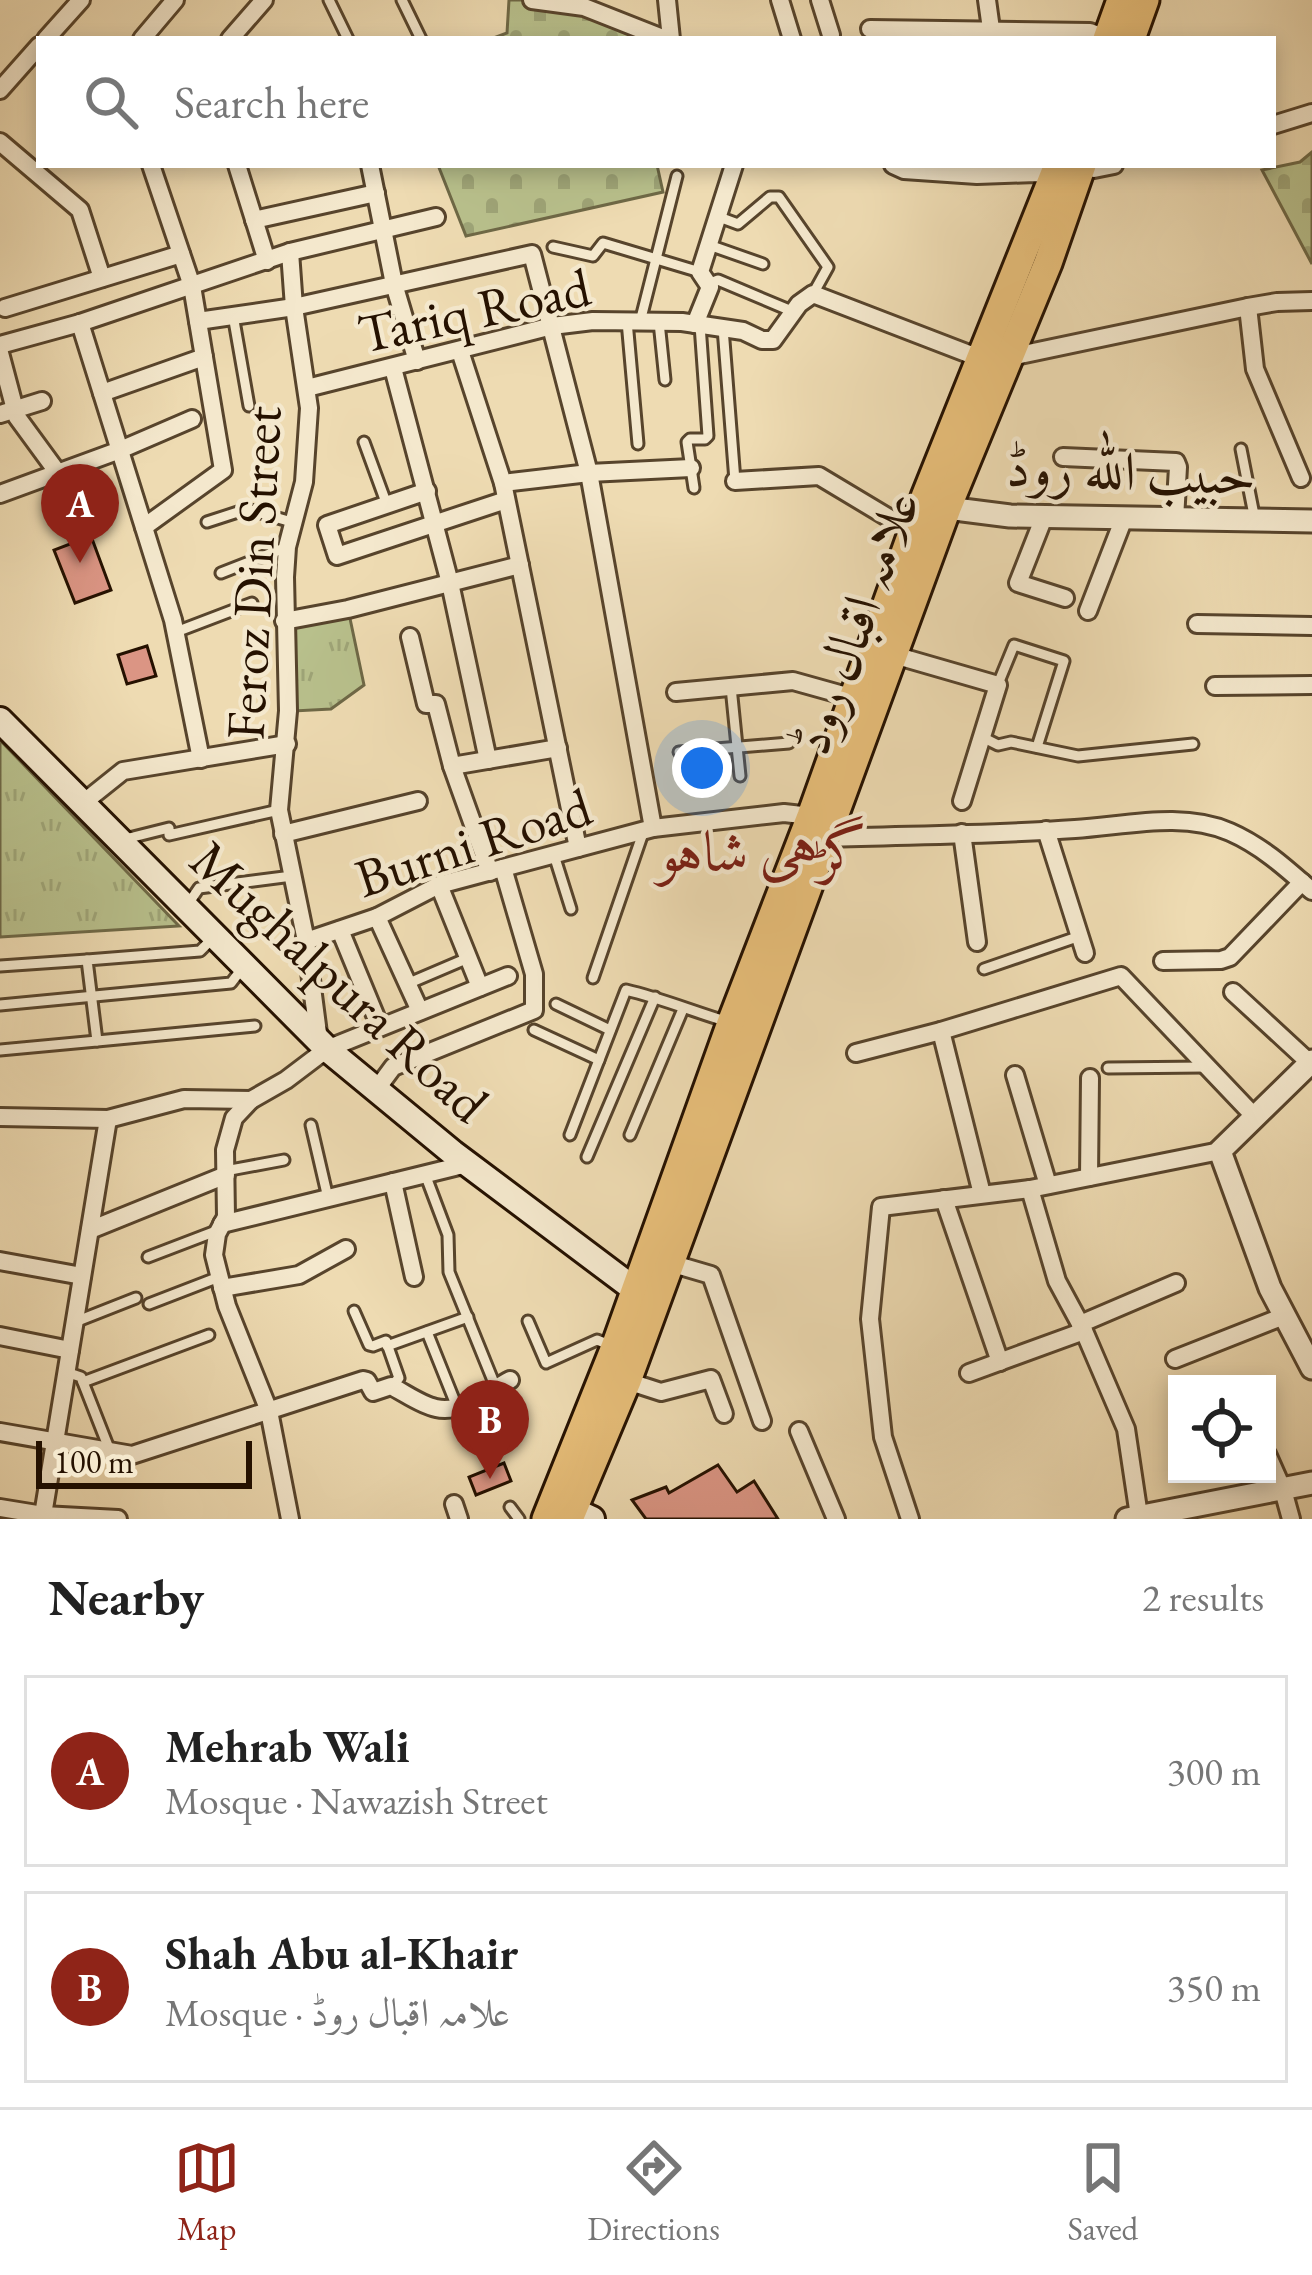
<!DOCTYPE html>
<meta charset="utf-8">
<style>
:root{--surface:#fff;--page:#f2f2f2;--text:#222;--muted:#767676;--line:#e0e0e0;--accent:#8f2418}
body{margin:0;font-family:"EB Garamond",Amiri,serif;background:var(--page);color:var(--text)}
.controls{position:absolute;right:36px;bottom:36px;display:grid;overflow:hidden;border-radius:0px;box-shadow:0 6px 18px #0003}
.controls button{width:108px;height:108px;display:grid;place-items:center;padding:0;border:0;border-bottom:3px solid var(--line);background:var(--surface);color:var(--text);font:60px sans-serif}
.scale{position:absolute;left:36px;bottom:30px;width:216px;box-sizing:border-box;padding-left:12px;border:6px solid #251100;border-top:0;font-size:33px;line-height:42px;white-space:nowrap;color:#251100;-webkit-text-stroke:9px #f4e8cd;paint-order:stroke}
.you{position:absolute;left:702px;top:768px;width:42px;height:42px;margin:-30px;border:9px solid #fff;border-radius:50%;background:#1a73e8;box-shadow:0 0 0 18px #1a73e833}
.badge{display:grid;place-items:center;width:78px;height:78px;border-radius:50%;background:var(--accent);color:#fff;font-size:39px;font-weight:700}
.pin{position:absolute;translate:-50% -99px;filter:drop-shadow(0 3px 6px #0008)}
.pin::after{content:'';position:absolute;top:63px;width:42px;height:36px;background:inherit;clip-path:polygon(0 0,100% 0,50% 100%)}
.list{margin:0;padding:0;list-style:none}
h2{display:flex;justify-content:space-between;align-items:center;height:156px;margin:0;padding:0 48px;font-size:51px}
h2 small{font-size:39px;font-weight:400;color:var(--muted)}
.list li{display:grid;grid-template-columns:78px 1fr auto;gap:36px;align-items:center;box-sizing:border-box;height:192px;margin:0 24px 24px;padding:0 24px;border:3px solid var(--line);border-radius:0px}
.list b{display:block;font-size:45px;white-space:nowrap}
.list p{margin:0;font-size:39px;white-space:nowrap;color:var(--muted)}
.list em{font-size:39px;font-style:normal;color:var(--muted)}
.icon{flex:none;width:66px;height:66px;fill:none;stroke:currentColor;stroke-width:2;stroke-linecap:round;stroke-linejoin:round}
.map{position:relative;flex:none;width:1312px;height:1519px;overflow:hidden}
.search{position:absolute;background:var(--surface);box-shadow:0 6px 18px #0003;left:36px;right:36px;top:36px;height:132px;display:flex;align-items:center;gap:30px;box-sizing:border-box;padding:0 42px;border-radius:0px;color:var(--muted);font-size:45px}
.sheet{height:588px;background:var(--surface)}
nav{display:flex;justify-content:space-around;align-items:center;box-sizing:border-box;height:168px;border-top:3px solid var(--line);background:var(--surface);font-size:33px;color:var(--muted)}
nav a{display:grid;justify-items:center;gap:6px}
nav .on{color:var(--accent)}
.map>svg:first-child{display:block}
.cemetery{fill:url(#cemetery-stones);stroke:#6e6846;stroke-width:3}
.park{fill:url(#park-tufts);stroke:#6e6846;stroke-width:3}
.building{fill:#db9584;stroke:#251100;stroke-width:3}
.lines{fill:none;stroke-linecap:round;stroke-linejoin:round}
.service-casing{stroke:#57442c;stroke-width:15}
.minor-casing{stroke:#57442c;stroke-width:22}
.tertiary-casing{stroke:#57442c;stroke-width:27}
.secondary-casing{stroke:#251100;stroke-width:30}
.primary-casing{stroke:#251100;stroke-width:33}
.service{stroke:#f4e8cd;stroke-width:9}
.minor{stroke:#f4e8cd;stroke-width:16}
.tertiary{stroke:#f4e8cd;stroke-width:21}
.secondary{stroke:#f4e8cd;stroke-width:24}
.primary{stroke:#e7be79;stroke-width:27}
.labels{text-anchor:middle;stroke-width:9;stroke-linejoin:round;paint-order:stroke}
.street-label{font-size:54px;fill:#251100;stroke:#f4e8cd}
.neighbourhood-label{font-size:57px;fill:#7a1f14;stroke:#f4e8cd}
</style>
<div class="map">
<svg width="1312" height="1519" viewBox="0 0 1312 1519">
<defs>
<pattern id="cemetery-stones" width="16" height="16" patternUnits="userSpaceOnUse" patternTransform="scale(3)"><rect width="16" height="16" fill="#b8c08c"/><path d="M2 7V4a2 2 0 0 1 4 0v3zM10 15v-3a2 2 0 0 1 4 0v3z" fill="#9ea477"/></pattern>
<pattern id="park-tufts" width="24" height="20" patternUnits="userSpaceOnUse" patternTransform="scale(3)"><rect width="24" height="20" fill="#b8c08c"/><path d="M3 7l-1-3M5 7V3M7 7l1-3M15 17l-1-3M17 17v-4M19 17l1-3" fill="none" stroke="#9ea477"/></pattern>
</defs>
<rect width="100%" height="100%" fill="#eedbb2"/>
<filter id="stains"><feTurbulence type="fractalNoise" baseFrequency=".00167" numOctaves="4"/><feColorMatrix values="0 0 0 0 .2 0 0 0 0 .09 0 0 0 0 .02 0 0 0 .5 -.17"/></filter>
<radialGradient id="worn" r=".72"><stop offset=".6" stop-color="#630" stop-opacity="0"/><stop offset="1" stop-color="#630" stop-opacity=".3"/></radialGradient>
<g class="cemetery">
<path d="M509,0H543L665,39H491L507,33Z"/>
<path d="M1312,152V264L1262,170L1300,162Z"/>
<path d="M438,165H657L663,192L466,236Z"/>
</g>
<g class="park">
<path d="M348,609L364,685L331,709L294,711L284,621Z"/>
<path d="M0,740L179,926L0,937Z"/>
</g>
<g class="building">
<path d="M91,536L111,590L75,603L54,550Z"/>
<path d="M147,646L156,676L127,684L118,655Z"/>
<path d="M504,1463L511,1481L476,1495L469,1477Z"/>
<path d="M718,1465L737,1492L754,1481L778,1519H646L632,1500L666,1487L669,1493Z"/>
</g>
<g class="lines">
<g class="service-casing">
<g id="service">
<path d="M329,0L348,39"/>
<path d="M402,0L421,39"/>
<path d="M719,217L738,224L770,197H779L828,267L813,294"/>
<path d="M709,245L763,264"/>
<path d="M553,247L593,256L603,243L700,272"/>
<path d="M708,284L718,280L794,312"/>
<path d="M233,315L249,406"/>
<path d="M627,321L638,444"/>
<path d="M640,322L677,176"/>
<path d="M659,322L665,380"/>
<path d="M723,328L735,481"/>
<path d="M364,442L387,505"/>
<path d="M1241,449L1255,520"/>
<path d="M694,488L687,442L690,439H705L708,436L700,325"/>
<path d="M207,522L247,509L295,523"/>
<path d="M221,573L287,547"/>
<path d="M176,632L252,603"/>
<path d="M998,684L1014,645L1064,661L1037,747"/>
<path d="M731,687L740,776"/>
<path d="M982,737L998,745L1011,742L1078,756L1193,744"/>
<path d="M679,752L789,743"/>
<path d="M125,839L169,828V835L279,810"/>
<path d="M554,855L571,909"/>
<path d="M186,907L199,888L292,876"/>
<path d="M0,966L87,960"/>
<path d="M984,969L1080,936"/>
<path d="M593,978L644,830"/>
<path d="M407,984L468,958"/>
<path d="M556,1004L610,1030"/>
<path d="M0,1005L231,983L241,970"/>
<path d="M534,1030L599,1060"/>
<path d="M97,1041L255,1026"/>
<path d="M0,1050L97,1041L87,960L200,951L214,937"/>
<path d="M1108,1068L1205,1067"/>
<path d="M311,1125L328,1198"/>
<path d="M570,1135L626,990C660,998 692,1011 725,1021"/>
<path d="M630,1135L683,1009"/>
<path d="M587,1157L655,997"/>
<path d="M225,1171L284,1160"/>
<path d="M425,1174L448,1235L449,1272L496,1388"/>
<path d="M148,1257L216,1231"/>
<path d="M149,1304L219,1277"/>
<path d="M354,1311L369,1345L373,1346L386,1341L399,1378L391,1386"/>
<path d="M528,1321L546,1363L597,1340L610,1345"/>
<path d="M75,1322L136,1298"/>
<path d="M427,1332L457,1407"/>
<path d="M387,1346L468,1317"/>
<path d="M66,1372L81,1377L110,1451"/>
<path d="M83,1382L209,1335"/>
<path d="M510,1507L519,1519"/>
</g>
</g>
<g class="minor-casing">
<g id="minor">
<path d="M532,0L584,7L665,39"/>
<path d="M667,0L671,39"/>
<path d="M780,0L792,39"/>
<path d="M820,0L831,35"/>
<path d="M987,0L991,29"/>
<path d="M870,29L1090,32L1109,39"/>
<path d="M46,39L81,0"/>
<path d="M142,39L175,0"/>
<path d="M230,39L264,0"/>
<path d="M0,90L39,46"/>
<path d="M1273,125L1312,113"/>
<path d="M0,142L80,210L102,278"/>
<path d="M237,165L267,261"/>
<path d="M370,165L394,284L417,361"/>
<path d="M893,165L904,170L977,175L1036,173L1053,177"/>
<path d="M1082,165L1094,169L1114,165"/>
<path d="M254,220L376,193"/>
<path d="M290,252L294,307L309,408L304,482L287,547L285,577L288,711L279,810L306,941L319,1041"/>
<path d="M1248,307L1255,369L1301,478"/>
<path d="M5,308L181,254"/>
<path d="M198,321L294,307L532,254L589,473L653,828"/>
<path d="M80,323L173,620L201,759"/>
<path d="M695,324L710,287L700,272L734,165"/>
<path d="M0,345L80,323L290,252L436,217"/>
<path d="M460,351L503,483L578,848"/>
<path d="M0,353L17,417L58,473"/>
<path d="M1010,357L1248,307L1277,302L1312,301"/>
<path d="M393,368L450,583L488,760"/>
<path d="M307,388L552,326L593,321L682,322L743,331L762,340H773L799,304L813,294L982,359"/>
<path d="M102,393L204,357"/>
<path d="M0,414L42,401"/>
<path d="M1063,457L1176,462L1178,467L1175,519"/>
<path d="M735,481L819,476L914,533"/>
<path d="M503,483L589,473L691,468"/>
<path d="M427,491L327,525L337,556L506,500"/>
<path d="M0,494L120,450L192,419"/>
<path d="M1044,517L1018,583L1065,598"/>
<path d="M144,527L223,470L192,286L151,165"/>
<path d="M1088,611L1124,518"/>
<path d="M284,621L348,609L520,565"/>
<path d="M1197,624L1312,626"/>
<path d="M410,637L426,704H436L452,766L490,872"/>
<path d="M894,655L998,685L962,801"/>
<path d="M1215,686L1312,685"/>
<path d="M676,692L793,681L854,698"/>
<path d="M452,766L558,748"/>
<path d="M83,803L123,771L287,744"/>
<path d="M1046,830L1085,953"/>
<path d="M962,833L977,942"/>
<path d="M283,834L418,801"/>
<path d="M826,838C909,835 992,835 1075,829C1125,826 1182,811 1230,832C1262,846 1287,869 1312,891"/>
<path d="M439,885L480,987"/>
<path d="M377,917L420,1011"/>
<path d="M340,930L380,1027"/>
<path d="M306,941L377,917L439,885L653,828L784,813L811,816"/>
<path d="M1163,961L1221,960L1230,957L1302,882"/>
<path d="M1233,992L1310,1063"/>
<path d="M941,1031L982,1194"/>
<path d="M856,1053L941,1031L1121,976L1255,1117"/>
<path d="M1015,1075L1048,1185"/>
<path d="M376,1090L393,1067L534,1010V974L503,868"/>
<path d="M0,1117L108,1119L184,1099L251,1100"/>
<path d="M1089,1177L1090,1078"/>
<path d="M393,1182L414,1277"/>
<path d="M1030,1189L1057,1281L1084,1331L1126,1429L1139,1516"/>
<path d="M944,1199L1000,1362"/>
<path d="M222,1224L467,1164"/>
<path d="M90,1230L226,1175"/>
<path d="M0,1261L82,1276"/>
<path d="M670,1263L711,1275L762,1421"/>
<path d="M222,1288L299,1275L346,1249"/>
<path d="M1080,1324L1176,1283"/>
<path d="M0,1336L70,1350"/>
<path d="M1175,1359L1284,1316"/>
<path d="M969,1373L1084,1331"/>
<path d="M627,1381L661,1392L711,1379L724,1414"/>
<path d="M799,1431L836,1519"/>
<path d="M0,1432L132,1455L363,1380L367,1381L373,1392L391,1386C405,1393 421,1405 436,1408C462,1414 489,1391 510,1380"/>
<path d="M1267,1454L1283,1490L1291,1519"/>
<path d="M454,1504L459,1519"/>
<path d="M0,1508L43,1515L118,1519"/>
<path d="M43,1515L108,1119"/>
<path d="M290,1519L269,1411L227,1306L214,1255L217,1234L226,1217L225,1150L234,1118L251,1100L286,1080L327,1049L508,976"/>
<path d="M910,1519L883,1437L870,1319L881,1207L1030,1189L1220,1151"/>
</g>
</g>
<g class="tertiary-casing">
<g id="tertiary">
<path d="M936,503L947,508L1010,516L1312,521"/>
<path d="M1312,1061L1220,1151L1270,1288L1312,1368"/>
<path d="M1127,1519L1312,1483"/>
</g>
</g>
<g class="secondary-casing">
<g id="secondary">
<path d="M0,720L327,1049L453,1153L634,1289"/>
<path d="M555,1502L592,1519"/>
</g>
</g>
<g class="primary-casing">
<g id="primary">
<path d="M1107,39L1121,0"/>
<path d="M1131,39L1145,0"/>
<path d="M546,1519L615,1347L731,1023L811,816L925,497L1058,165"/>
<path d="M569,1519L627,1381L947,508L1048,263L1082,165"/>
</g>
</g>
<use href="#service" class="service"/>
<use href="#minor" class="minor"/>
<use href="#tertiary" class="tertiary"/>
<use href="#secondary" class="secondary"/>
<use href="#primary" class="primary"/>
</g>
<g class="labels">
<g class="street-label">
<text transform="translate(474 310) rotate(-12)" y="19">Tariq Road</text>
<text transform="translate(1131 471) rotate(2)" y="19">حبیب اللہ روڈ</text>
<text transform="translate(253 573) rotate(-87)" y="19">Feroz Din Street</text>
<text transform="translate(855 622) rotate(-70)" y="19">علامہ اقبال روڈ</text>
<text transform="translate(473 842) rotate(-18)" y="19">Burni Road</text>
<text transform="translate(340 981) rotate(43)" y="19">Mughalpura Road</text>
</g>
<g class="neighbourhood-label">
<text x="762" y="871">گڑہی شاہو</text>
</g>
</g>
<rect width="100%" height="100%" filter="url(#stains)"/>
<rect width="100%" height="100%" fill="url(#worn)"/>
</svg>
<div class="controls">
<button><svg class="icon" aria-label="locate" viewBox="0 0 24 24"><circle cx="12" cy="12" r="6"/><path d="M12 2v4M12 18v4M2 12h4M18 12h4"/></svg></button>
</div>
<div class="scale">100 m</div>
<div class="you"></div>
<div class="pin badge" style="left:80px;top:563px">A</div>
<div class="pin badge" style="left:490px;top:1479px">B</div>
<div class="search"><svg class="icon" aria-label="search" viewBox="0 0 24 24"><circle cx="10" cy="10" r="6"/><path d="M15 15l6 6"/></svg>Search here</div>
</div>
<section class="sheet">
<h2>Nearby<small>2 results</small></h2>
<ul class="list">
<li><span class="badge">A</span><div><b>Mehrab Wali</b><p>Mosque · Nawazish Street</p></div><em>300 m</em></li>
<li><span class="badge">B</span><div><b>Shah Abu al-Khair</b><p>Mosque · علامہ اقبال روڈ</p></div><em>350 m</em></li>
</ul>
</section>
<nav>
<a class="on"><svg class="icon" aria-label="map" viewBox="0 0 24 24"><path d="M3 6l6-2 6 2 6-2v14l-6 2-6-2-6 2zM9 4v14M15 6v14"/></svg>Map</a>
<a><svg class="icon" aria-label="directions" viewBox="0 0 24 24"><path d="M12 3l9 9-9 9-9-9zM9 14v-3h6M13 9l2 2-2 2"/></svg>Directions</a>
<a><svg class="icon" aria-label="saved" viewBox="0 0 24 24"><path d="M7 4h10v16l-5-4-5 4z"/></svg>Saved</a>
</nav>
